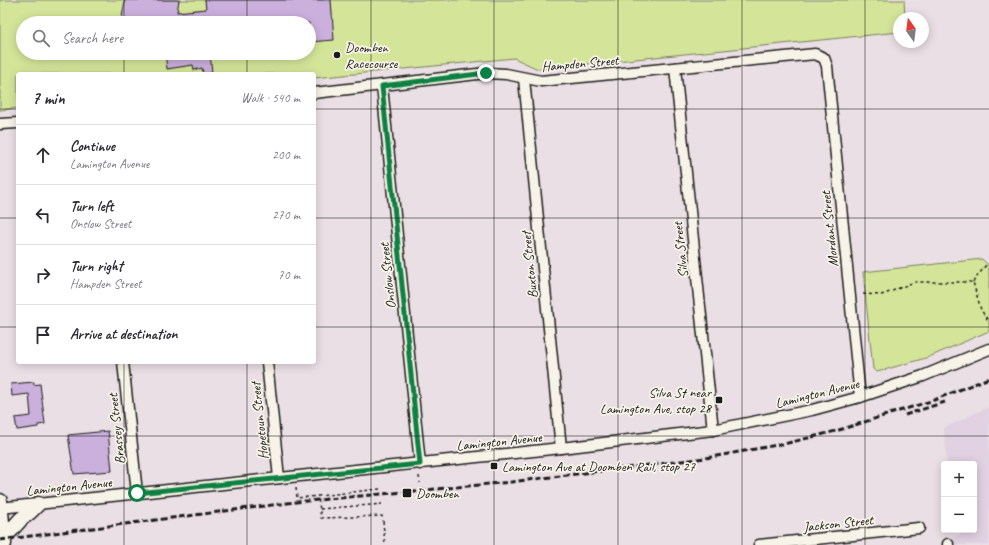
<!DOCTYPE html>
<meta charset="utf-8">
<style>
:root{--surface:#fff;--page:#f7f7f7;--text:#2b2b33;--muted:#7c7c81;--line:#e1e1e2}
body{margin:0;font-family:Caveat,sans-serif;background:var(--page);color:var(--text)}
.controls{position:absolute;right:12px;bottom:12px;display:grid;overflow:hidden;border-radius:4px;box-shadow:0 2px 10px #0003}
.controls button{width:36px;height:36px;display:grid;place-items:center;padding:0;border:0;border-bottom:1px solid var(--line);background:var(--surface);color:var(--text);font:20px sans-serif}
.compass{position:absolute;left:893px;top:12px;width:36px;height:36px;border-radius:50%;background:var(--surface);box-shadow:0 2px 10px #0003;rotate:346deg}
.stop{position:absolute;width:12px;height:12px;margin:-9px;border:3px solid #0b8043;border-radius:50%;background:#fff}
.stop.end{background:#0b8043;border-color:#fff;box-shadow:0 1px 4px #0008}
.list{margin:0;padding:0;list-style:none}
h2{display:flex;justify-content:space-between;align-items:center;height:52px;margin:0;padding:0 16px;font-size:17px}
h2 small{font-size:13px;font-weight:400;color:var(--muted)}
.list li{display:grid;grid-template-columns:26px 1fr auto;gap:12px;align-items:center;box-sizing:border-box;height:60px;padding:0 16px;border-top:1px solid var(--line)}
.list b{display:block;font-size:15px;white-space:nowrap}
.list p{margin:0;font-size:13px;white-space:nowrap;color:var(--muted)}
.list em{font-size:13px;font-style:normal;color:var(--muted)}
.icon{flex:none;width:22px;height:22px;fill:none;stroke:currentColor;stroke-width:2;stroke-linecap:round;stroke-linejoin:round}
.map{position:relative;flex:none;width:989px;height:545px;overflow:hidden}
.search{position:absolute;background:var(--surface);box-shadow:0 2px 10px #0003;left:16px;top:16px;width:300px;height:44px;display:flex;align-items:center;gap:10px;box-sizing:border-box;padding:0 14px;border-radius:22px;color:var(--muted);font-size:15px}
.panel{position:absolute;background:var(--surface);box-shadow:0 2px 10px #0003;left:16px;top:72px;width:300px;height:292px;border-radius:4px}
.map>svg:first-child{display:block}
.built{fill:#e1d1e2}
.green{fill:#d4e599;stroke:#78805a;fill-rule:evenodd}
.building{fill:#cbafdc;stroke:#1c1c1c}
.lines{fill:none;stroke-linecap:round;stroke-linejoin:round}
.street-casing{stroke:#1c1c1c;stroke-width:13}
.secondary-casing{stroke:#1c1c1c;stroke-width:17}
.path{stroke:#1c1c1c;stroke-width:1.5;stroke-dasharray:3 3;stroke-linecap:butt}
.street{stroke:#f7f3e8;stroke-width:10}
.secondary{stroke:#f7f3e8;stroke-width:14}
.rail{stroke:#1c1c1c;stroke-width:3;stroke-dasharray:6 3;stroke-linecap:butt}
.path-bridge{stroke:#1c1c1c;stroke-width:1.5;stroke-dasharray:3 3;stroke-linecap:butt}
.route{stroke:#0b8043;stroke-width:5}
.grid{fill:none;stroke:#1c1c1c;stroke-width:1;stroke-opacity:0.55}
.poi-dot{fill:#1c1c1c;stroke:#f7f3e8;stroke-width:1.5}
.labels{text-anchor:middle;stroke-width:3.5;stroke-linejoin:round;paint-order:stroke}
.poi-label{font-size:14px;fill:#1c1c1c;stroke:#f7f3e8;text-anchor:start}
.street-label{font-size:14px;fill:#1c1c1c;stroke:#f7f3e8}
</style>
<div class="map">
<svg width="989" height="545" viewBox="0 0 989 545">
<rect width="100%" height="100%" fill="#eadfe4"/>
<filter id="ink" filterUnits="userSpaceOnUse"><feTurbulence type="fractalNoise" baseFrequency=".025" numOctaves="2"/><feDisplacementMap in="SourceGraphic" scale="8" xChannelSelector="R" yChannelSelector="G"/><feConvolveMatrix kernelMatrix="1 2 1 2 8 2 1 2 1" color-interpolation-filters="sRGB"/></filter>
<g filter="url(#ink)">
<path class="built" d="M989,407V545H951V539L967,530H974V464H947L944,428Z"/>
<g class="green">
<path d="M0,0H904L905,18H899V32L538,69L514,58L314,78V74H18V108L0,110ZM23,23H309V53H23Z"/>
<path d="M982,259L988,265L989,270V331L929,357L877,372L873,369L863,272Z"/>
</g>
<g class="building">
<path d="M125,0H179L177,12L206,9L205,0H331L334,40L309,42V23H121Z"/>
<path d="M165,53H210L212,73L203,74L202,68L194,70L193,65L167,69Z"/>
<path d="M34,382V385L40,384L45,424L38,425V427L17,430L15,418L31,416L29,394L12,396L11,384Z"/>
<path d="M108,431L112,471L74,474L68,435Z"/>
</g>
<g class="lines">
<g class="street-casing">
<g id="street">
<path d="M675,68L713,430"/>
<path d="M524,79L561,448"/>
<path d="M382,86L420,464"/>
<path d="M314,93L486,73L506,74L541,81L815,54L824,58L827,66L860,397"/>
<path d="M0,124L18,123"/>
<path d="M123,362L137,493"/>
<path d="M267,362L279,478"/>
<path d="M0,508L561,448L713,430L812,410L860,397L923,376L989,349"/>
<path d="M948,544V545"/>
<path d="M759,545L919,528"/>
</g>
</g>
<g class="secondary-casing">
<g id="secondary">
<path d="M0,501L4,544"/>
<path d="M4,538L21,519L30,512L38,504"/>
</g>
</g>
<g class="path">
<path d="M973,282L986,265"/>
<path d="M863,294L881,295L885,294L914,282H973L981,310L989,322"/>
<path d="M419,476L420,483"/>
<path d="M296,488L297,498L318,496"/>
<path d="M320,509L382,504"/>
<path d="M383,521L385,545"/>
</g>
<use href="#street" class="street"/>
<use href="#secondary" class="secondary"/>
<g class="rail">
<path d="M905,415L945,402"/>
<path d="M0,540L296,502L511,482L706,458L788,443L836,431L934,400L989,378"/>
</g>
<path class="path-bridge" d="M380,489L318,496L321,518L382,516L383,521"/>
</g>
</g>
<g class="lines" filter="url(#ink)">
<path class="route" d="M137,493L420,464L382,86L486,73"/>
</g>
<path class="grid" d="M124,0V23M247,0V23M371,0V545M494,0V545M618,0V545M742,0V545M865,0V545M124,53V74M247,53V74M0,109H18M314,109H989M0,218H18M314,218H989M0,327H18M314,327H989M124,362V545M247,362V545M0,436H989"/>
<g class="poi-dot">
<circle cx="337" cy="55" r="4"/>
<rect x="715" y="396" width="8" height="8" rx="2"/>
<rect x="490" y="462" width="8" height="8" rx="2"/>
<rect x="402" y="488" width="10" height="10" rx="2"/>
</g>
<g class="labels">
<g class="poi-label">
<text x="345" y="52">Doomben<tspan x="345" dy="16">Racecourse</tspan></text>
<text x="711" y="397" text-anchor="end">Silva St near<tspan x="711" dy="16">Lamington Ave, stop 28</tspan></text>
<text x="502" y="471">Lamington Ave at Doomben Rail, stop 27</text>
<text x="416" y="498">Doomben</text>
</g>
<g class="street-label">
<text transform="translate(580 63) rotate(-5)" y="5">Hampden Street</text>
<text transform="translate(829 229) rotate(-96)" y="5">Mordant Street</text>
<text transform="translate(680 250) rotate(-96)" y="5">Silva Street</text>
<text transform="translate(529 265) rotate(-96)" y="5">Buxton Street</text>
<text transform="translate(387 276) rotate(-96)" y="5">Onslow Street</text>
<text transform="translate(817 393) rotate(-14)" y="5">Lamington Avenue</text>
<text transform="translate(259 421) rotate(-96)" y="5">Hopetoun Street</text>
<text transform="translate(116 429) rotate(-96)" y="5">Brassey Street</text>
<text transform="translate(499 441) rotate(-6)" y="5">Lamington Avenue</text>
<text transform="translate(69 486) rotate(-6)" y="5">Lamington Avenue</text>
<text transform="translate(838 523) rotate(-6)" y="5">Jackson Street</text>
</g>
</g>
</svg>
<div class="controls">
<button>+</button>
<button>−</button>
</div>
<svg class="compass" viewBox="-18 -18 36 36"><path d="M0-13l5 13h-10z" fill="#e53935"/><path d="M0 13l5-13h-10z" fill="#7c7c81"/></svg>
<div class="stop" style="left:137px;top:493px"></div>
<div class="stop end" style="left:486px;top:73px"></div>
<div class="search"><svg class="icon" aria-label="search" viewBox="0 0 24 24"><circle cx="10" cy="10" r="6"/><path d="M15 15l6 6"/></svg>Search here</div>
<section class="panel">
<h2>7 min<small>Walk · 540 m</small></h2>
<ul class="list">
<li><svg class="icon" aria-label="ahead" viewBox="0 0 24 24"><path d="M12 20V5M6 11l6-6 6 6"/></svg><div><b>Continue</b><p>Lamington Avenue</p></div><em>200 m</em></li>
<li><svg class="icon" aria-label="left" viewBox="0 0 24 24"><path d="M17 20v-9H6M10 6l-5 5 5 5"/></svg><div><b>Turn left</b><p>Onslow Street</p></div><em>270 m</em></li>
<li><svg class="icon" aria-label="right" viewBox="0 0 24 24"><path d="M7 20v-9h11M14 6l5 5-5 5"/></svg><div><b>Turn right</b><p>Hampden Street</p></div><em>70 m</em></li>
<li><svg class="icon" aria-label="arrive" viewBox="0 0 24 24"><path d="M6 21V4h12l-3 4 3 4H6"/></svg><div><b>Arrive at destination</b></div></li>
</ul>
</section>
</div>
